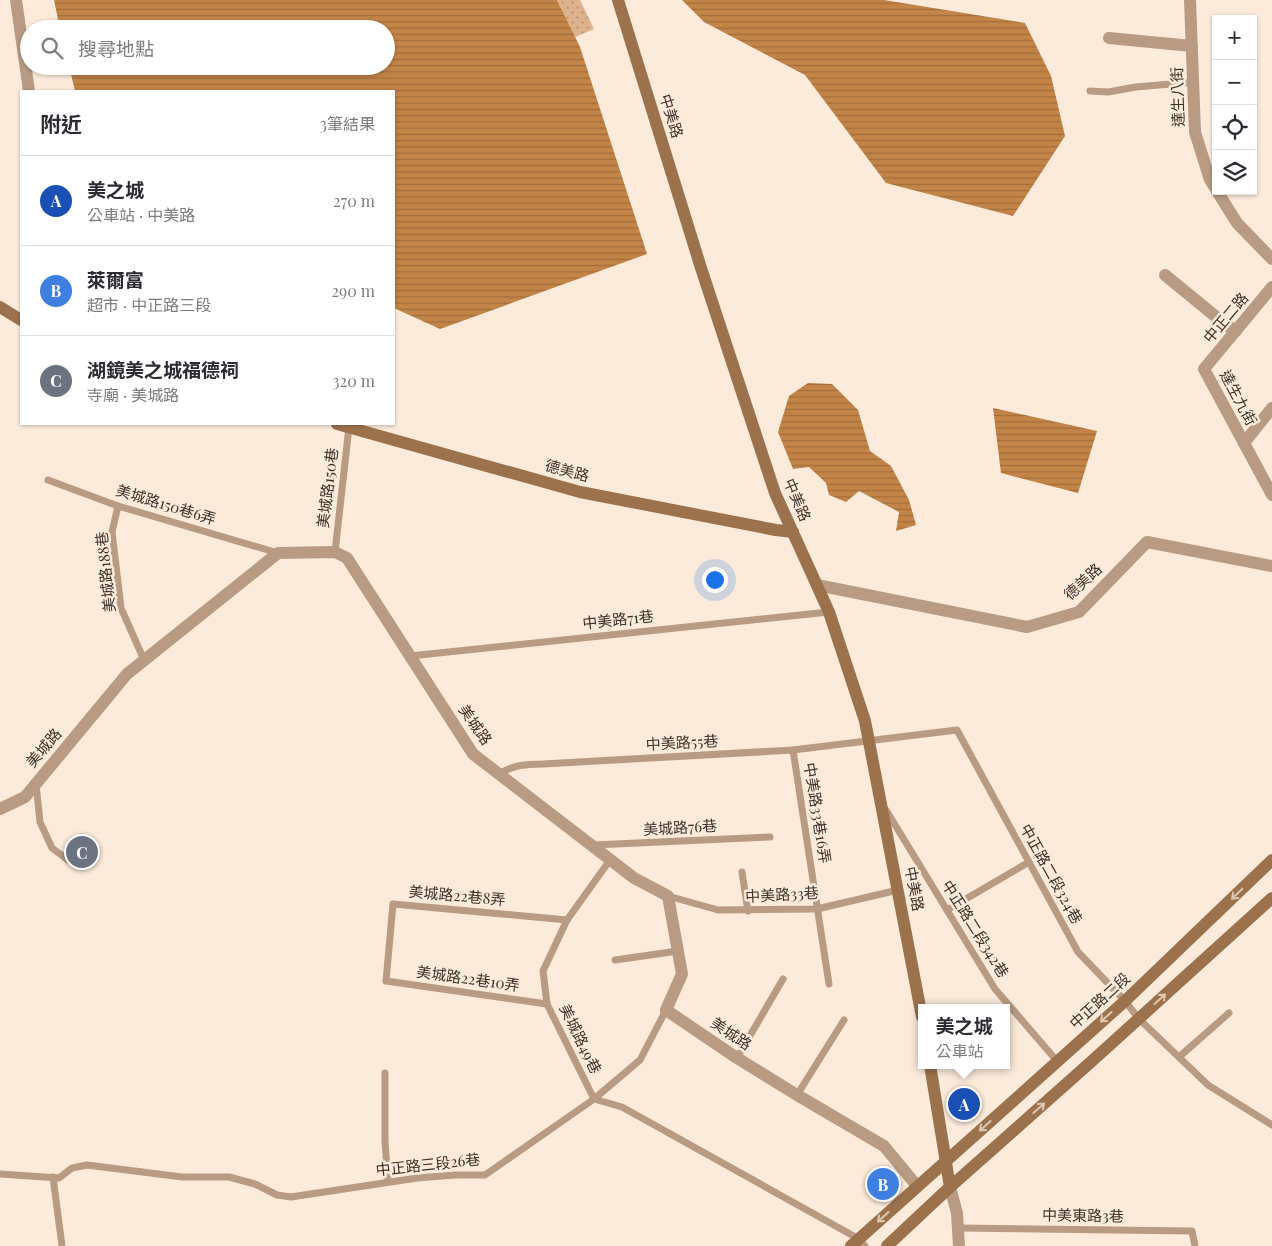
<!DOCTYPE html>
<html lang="zh-TW">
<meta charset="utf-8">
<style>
:root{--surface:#fff;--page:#f2f2f3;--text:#2b2b33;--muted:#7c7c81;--line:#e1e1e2;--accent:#76502c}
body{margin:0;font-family:"Playfair Display","Noto Sans TC",serif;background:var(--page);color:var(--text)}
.controls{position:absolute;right:15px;top:15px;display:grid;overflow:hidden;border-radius:0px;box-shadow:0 1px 4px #0004}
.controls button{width:45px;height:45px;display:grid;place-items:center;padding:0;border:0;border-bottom:1px solid var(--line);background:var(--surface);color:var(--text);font:25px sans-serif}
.you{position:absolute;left:714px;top:579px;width:18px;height:18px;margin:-12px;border:4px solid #fff;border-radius:50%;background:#1a73e8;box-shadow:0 0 0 8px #1a73e833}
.badge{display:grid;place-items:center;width:32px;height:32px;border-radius:50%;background:var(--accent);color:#fff;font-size:16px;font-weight:700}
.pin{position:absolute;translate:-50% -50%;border:2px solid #fff;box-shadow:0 1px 5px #0006}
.popup{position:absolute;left:918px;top:1004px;width:92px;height:65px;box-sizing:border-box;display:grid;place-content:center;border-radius:0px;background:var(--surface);filter:drop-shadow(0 1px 4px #0005);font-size:16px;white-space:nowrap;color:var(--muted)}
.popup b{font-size:19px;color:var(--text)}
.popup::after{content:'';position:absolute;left:50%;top:100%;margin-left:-10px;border:10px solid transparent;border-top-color:var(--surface)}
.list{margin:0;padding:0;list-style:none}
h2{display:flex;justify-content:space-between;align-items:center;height:65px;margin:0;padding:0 20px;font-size:21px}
h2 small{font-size:16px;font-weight:400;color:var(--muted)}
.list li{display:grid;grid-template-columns:32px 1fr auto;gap:15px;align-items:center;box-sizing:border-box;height:90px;padding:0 20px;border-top:1px solid var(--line)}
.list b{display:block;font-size:19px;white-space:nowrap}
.list p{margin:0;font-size:16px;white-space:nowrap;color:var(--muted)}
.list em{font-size:16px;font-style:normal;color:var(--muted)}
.icon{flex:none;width:28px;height:28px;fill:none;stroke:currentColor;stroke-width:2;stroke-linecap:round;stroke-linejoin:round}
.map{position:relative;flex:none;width:1272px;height:1246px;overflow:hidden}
.search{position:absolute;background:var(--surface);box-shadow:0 1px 4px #0004;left:20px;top:20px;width:375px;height:55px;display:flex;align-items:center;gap:12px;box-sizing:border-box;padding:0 18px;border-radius:28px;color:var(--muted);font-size:19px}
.panel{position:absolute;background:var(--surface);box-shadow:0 1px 4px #0004;left:20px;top:90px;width:375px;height:335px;border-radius:0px}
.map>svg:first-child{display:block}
.garden{fill:url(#garden-dots)}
.water{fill:url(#water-rules)}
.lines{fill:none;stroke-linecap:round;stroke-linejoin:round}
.lane{stroke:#b89b82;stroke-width:7}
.street{stroke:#b89b82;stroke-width:12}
.secondary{stroke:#9c724d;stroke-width:12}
.oneway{stroke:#dfc6b0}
.labels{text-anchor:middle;stroke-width:5;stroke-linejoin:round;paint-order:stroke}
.street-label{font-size:15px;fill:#3b322b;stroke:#fceada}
</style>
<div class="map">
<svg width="1272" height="1246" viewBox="0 0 1272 1246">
<defs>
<pattern id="garden-dots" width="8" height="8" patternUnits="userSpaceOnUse" patternTransform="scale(1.25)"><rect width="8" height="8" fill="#ddb28c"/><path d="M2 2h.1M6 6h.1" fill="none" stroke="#b49173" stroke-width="1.8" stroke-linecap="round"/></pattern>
<pattern id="water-rules" width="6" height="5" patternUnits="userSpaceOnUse" patternTransform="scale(1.25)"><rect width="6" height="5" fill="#c38447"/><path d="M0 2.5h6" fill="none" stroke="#a06d3b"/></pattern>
</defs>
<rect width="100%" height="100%" fill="#fceada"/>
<path class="garden" d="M557,0H580L594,29L575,37Z"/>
<g class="water">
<path d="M54,0H557L580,47L647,254L440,329L394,308V91H75L69,66H386V29H60Z"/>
<path d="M682,0H884L1025,23L1051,76L1065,136L1013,216L886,183L805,75L704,22Z"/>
<path d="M808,383L832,384L858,410L870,451L891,466L909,500L916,525L896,531L899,512L859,491L846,502L829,495L826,483L809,467L793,469L778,432L789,396Z"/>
<path d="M993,408L1097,431L1078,493L1001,473Z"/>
</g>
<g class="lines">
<g class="lane">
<path d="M1090,91L1108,92L1136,87L1194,82"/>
<path d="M48,480L118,506L278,553"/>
<path d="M118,506L112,532L121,608L144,660"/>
<path d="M335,552L349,427"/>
<path d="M410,656L829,612"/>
<path d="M793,750L829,984"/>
<path d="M499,774C513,765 526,764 543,764L793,750L957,730L1078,952L1125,1001L1139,1019L1208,1085L1272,1125"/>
<path d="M36,784L40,822L52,848L68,860"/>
<path d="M886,810L995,989L1057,1061"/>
<path d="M593,845L770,837"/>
<path d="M742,872L748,911"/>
<path d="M668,896L718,910L817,909L898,890"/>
<path d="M947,910L1029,862"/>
<path d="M615,960L678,951"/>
<path d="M547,1004L386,981L393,904L567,920"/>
<path d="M1179,1057L1229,1013"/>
<path d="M737,1058L783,979"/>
<path d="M385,1073V1142L388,1182"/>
<path d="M797,1095L844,1020"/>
<path d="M594,1099L622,1107L859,1239L865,1246"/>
<path d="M594,1099L547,1004L543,971L567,920L610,860"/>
<path d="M0,1174L59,1178L72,1168L87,1165L182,1177H229L255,1184L277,1195L291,1197L417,1178L455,1175H485L594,1099L640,1060L666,1010"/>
<path d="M53,1177L62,1246"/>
<path d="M958,1228L1192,1231L1195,1246"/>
</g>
<g class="street">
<path d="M16,0L29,91"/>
<path d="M1190,0L1195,132L1210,180L1216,189"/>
<path d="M1109,38L1192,46"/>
<path d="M1217,191L1237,223L1272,259"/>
<path d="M1165,275L1226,325L1236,331"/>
<path d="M1272,287L1204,369L1272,495"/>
<path d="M1244,443L1272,408"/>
<path d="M817,585L1027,627L1079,612L1147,542L1272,566"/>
<path d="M0,809L25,797L127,674L278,553L335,552L347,558L473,754L634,878L668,896L682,974L666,1010L737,1058L797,1095L884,1146L917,1186"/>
<path d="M950,1187L957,1213L959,1246"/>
</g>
<g class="secondary">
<path d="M618,0L701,268L775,493L829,612L865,721L922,1017"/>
<path d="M0,307L21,320"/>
<path d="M337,424L580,492L776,530L793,532"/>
<path d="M930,1065L950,1187"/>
<path d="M851,1246L1125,1001L1272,860"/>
<path d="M887,1246L950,1187L1092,1061L1272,898"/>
</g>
</g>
<defs><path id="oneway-shaft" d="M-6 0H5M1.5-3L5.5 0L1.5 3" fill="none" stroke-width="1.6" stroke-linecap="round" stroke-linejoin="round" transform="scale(1.25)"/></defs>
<g class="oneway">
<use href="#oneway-shaft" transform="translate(1237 894) rotate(136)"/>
<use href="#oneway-shaft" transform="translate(1160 999) rotate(-42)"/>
<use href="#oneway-shaft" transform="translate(1106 1017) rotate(138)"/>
<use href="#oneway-shaft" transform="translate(1039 1108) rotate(-41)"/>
<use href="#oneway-shaft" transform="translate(985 1126) rotate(138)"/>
<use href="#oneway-shaft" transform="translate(883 1217) rotate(138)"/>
</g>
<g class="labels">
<g class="street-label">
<text transform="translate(1178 97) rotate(-92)" y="5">達生八街</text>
<text transform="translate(671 116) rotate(73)" y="5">中美路</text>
<text transform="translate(1226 318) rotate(-50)" y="5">中正二路</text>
<text transform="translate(1238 398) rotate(62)" y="5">達生九街</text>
<text transform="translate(567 471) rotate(15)" y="5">德美路</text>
<text transform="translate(328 488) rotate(-83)" y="5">美城路150巷</text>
<text transform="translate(797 500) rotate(67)" y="5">中美路</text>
<text transform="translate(166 505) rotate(17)" y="5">美城路150巷6弄</text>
<text transform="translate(106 572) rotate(-96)" y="5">美城路188巷</text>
<text transform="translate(1083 582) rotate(-43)" y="5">德美路</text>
<text transform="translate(618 620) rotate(-6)" y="5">中美路71巷</text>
<text transform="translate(475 725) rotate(55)" y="5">美城路</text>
<text transform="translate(682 743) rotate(-3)" y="5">中美路55巷</text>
<text transform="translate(44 748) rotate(-50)" y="5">美城路</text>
<text transform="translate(817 813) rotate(81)" y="5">中美路33巷16弄</text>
<text transform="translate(680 828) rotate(-3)" y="5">美城路76巷</text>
<text transform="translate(1051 874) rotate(61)" y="5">中正路二段324巷</text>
<text transform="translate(914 889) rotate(79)" y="5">中美路</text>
<text transform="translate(782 895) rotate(-3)" y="5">中美路33巷</text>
<text transform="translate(457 896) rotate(5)" y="5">美城路22巷8弄</text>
<text transform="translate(975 929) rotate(58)" y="5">中正路二段342巷</text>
<text transform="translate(468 979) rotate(8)" y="5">美城路22巷10弄</text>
<text transform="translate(1100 1001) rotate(-42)" y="5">中正路二段</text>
<text transform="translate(731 1034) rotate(34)" y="5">美城路</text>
<text transform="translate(580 1039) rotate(64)" y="5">美城路49巷</text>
<text transform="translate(428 1165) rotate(-6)" y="5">中正路三段26巷</text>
<text transform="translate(1083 1216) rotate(1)" y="5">中美東路3巷</text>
</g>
</g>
</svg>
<div class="controls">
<button>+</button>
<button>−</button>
<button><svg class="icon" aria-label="locate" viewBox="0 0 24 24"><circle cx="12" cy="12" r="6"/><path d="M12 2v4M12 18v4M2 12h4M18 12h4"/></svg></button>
<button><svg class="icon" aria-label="layers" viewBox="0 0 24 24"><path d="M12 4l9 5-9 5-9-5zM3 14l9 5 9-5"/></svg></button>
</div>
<div class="you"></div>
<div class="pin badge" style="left:964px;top:1104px;background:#1a4fb4">A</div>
<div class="popup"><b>美之城</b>公車站</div>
<div class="pin badge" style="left:883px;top:1184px;background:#3f7fe0">B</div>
<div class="pin badge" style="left:82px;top:852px;background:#6b7280">C</div>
<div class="search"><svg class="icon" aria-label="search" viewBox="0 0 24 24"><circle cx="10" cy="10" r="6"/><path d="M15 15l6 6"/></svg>搜尋地點</div>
<section class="panel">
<h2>附近<small>3筆結果</small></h2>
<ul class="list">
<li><span class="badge" style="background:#1a4fb4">A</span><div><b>美之城</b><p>公車站 · 中美路</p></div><em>270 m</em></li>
<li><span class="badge" style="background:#3f7fe0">B</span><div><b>萊爾富</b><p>超市 · 中正路三段</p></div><em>290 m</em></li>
<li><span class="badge" style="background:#6b7280">C</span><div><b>湖鏡美之城福德祠</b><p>寺廟 · 美城路</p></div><em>320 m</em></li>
</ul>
</section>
</div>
